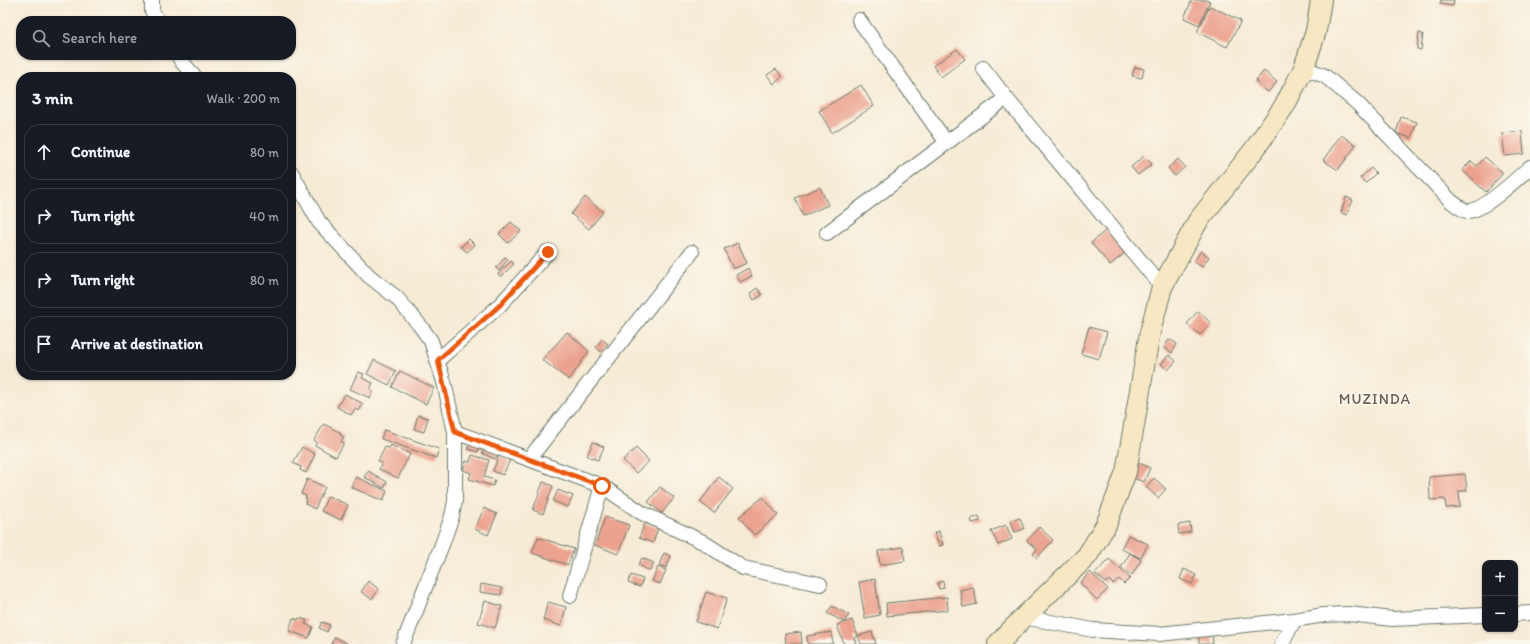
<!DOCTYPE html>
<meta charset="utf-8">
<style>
:root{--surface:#171b24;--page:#242831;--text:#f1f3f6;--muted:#9ea1a6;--line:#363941}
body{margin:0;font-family:Itim,sans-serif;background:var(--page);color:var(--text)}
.controls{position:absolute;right:12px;bottom:12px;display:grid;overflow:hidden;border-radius:8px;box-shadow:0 1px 3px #0004}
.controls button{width:36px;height:36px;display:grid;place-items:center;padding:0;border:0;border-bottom:1px solid var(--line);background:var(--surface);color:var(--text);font:20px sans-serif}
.stop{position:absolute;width:12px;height:12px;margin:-9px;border:3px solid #ea580c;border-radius:50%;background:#fff}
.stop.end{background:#ea580c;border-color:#fff;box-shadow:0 1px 4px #0008}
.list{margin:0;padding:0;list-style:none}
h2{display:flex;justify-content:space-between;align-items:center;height:52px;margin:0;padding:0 16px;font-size:17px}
h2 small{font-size:13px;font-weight:400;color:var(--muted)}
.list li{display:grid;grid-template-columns:26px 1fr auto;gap:12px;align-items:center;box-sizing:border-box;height:56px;margin:0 8px 8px;padding:0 8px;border:1px solid var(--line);border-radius:16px}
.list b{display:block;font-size:15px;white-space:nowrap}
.list em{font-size:13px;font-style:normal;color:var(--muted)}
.icon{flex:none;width:22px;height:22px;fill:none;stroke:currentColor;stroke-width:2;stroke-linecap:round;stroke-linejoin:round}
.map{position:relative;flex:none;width:1530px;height:644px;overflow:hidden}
.search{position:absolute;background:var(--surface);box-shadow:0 1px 3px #0004;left:16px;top:16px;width:280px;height:44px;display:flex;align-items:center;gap:10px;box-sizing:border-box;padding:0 14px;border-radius:16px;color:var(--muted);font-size:15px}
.panel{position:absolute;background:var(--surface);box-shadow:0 1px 3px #0004;left:16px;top:72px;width:280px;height:308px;border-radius:16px}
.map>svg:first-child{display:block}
.building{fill:#eca28f}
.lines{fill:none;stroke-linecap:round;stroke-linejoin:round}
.street-casing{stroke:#6a7a6c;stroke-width:16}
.secondary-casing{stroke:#6a7a6c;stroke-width:22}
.street{stroke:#fff;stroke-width:14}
.secondary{stroke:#f7e8c3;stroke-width:20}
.route{stroke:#ea580c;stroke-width:5}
.labels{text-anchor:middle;stroke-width:4;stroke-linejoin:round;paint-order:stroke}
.quarter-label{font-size:15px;letter-spacing:1px;fill:#676054;stroke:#fbf7ec}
</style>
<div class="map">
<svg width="1530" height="644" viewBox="0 0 1530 644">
<rect width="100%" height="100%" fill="#fbf7ec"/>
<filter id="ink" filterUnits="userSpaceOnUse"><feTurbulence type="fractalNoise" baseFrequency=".025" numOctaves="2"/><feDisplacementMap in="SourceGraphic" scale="8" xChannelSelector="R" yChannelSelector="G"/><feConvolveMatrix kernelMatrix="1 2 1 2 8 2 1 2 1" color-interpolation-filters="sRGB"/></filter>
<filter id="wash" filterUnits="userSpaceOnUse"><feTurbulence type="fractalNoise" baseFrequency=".012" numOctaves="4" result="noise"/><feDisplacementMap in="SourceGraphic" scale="16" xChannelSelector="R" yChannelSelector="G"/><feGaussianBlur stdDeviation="0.9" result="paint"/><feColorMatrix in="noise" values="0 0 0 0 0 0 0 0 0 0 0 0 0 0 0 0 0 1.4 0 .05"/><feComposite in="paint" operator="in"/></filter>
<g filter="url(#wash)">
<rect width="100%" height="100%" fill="#f6ebd5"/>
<g id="blocks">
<g class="building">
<path d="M1192,0H1206L1210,2L1199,25L1184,18Z"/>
<path d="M1441,0H1454L1453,6L1440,4Z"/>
<path d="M1210,6L1241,21L1227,47L1197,32Z"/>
<path d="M1419,33L1423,34L1421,50L1417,49Z"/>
<path d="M957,49L965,59L941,77L933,66Z"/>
<path d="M1135,67L1144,69L1142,78L1132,76Z"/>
<path d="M776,69L782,77L774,84L767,75Z"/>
<path d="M1264,71L1277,82L1268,92L1255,81Z"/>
<path d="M861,85L874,106L832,133L819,111Z"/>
<path d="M1401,117L1417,122L1411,138L1396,133Z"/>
<path d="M1522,131L1524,154L1505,156L1502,133Z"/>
<path d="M1341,135L1356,145L1338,170L1323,160Z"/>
<path d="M1144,156L1152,164L1138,175L1131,167Z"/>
<path d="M1485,157L1503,173L1486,192L1462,170L1471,161L1477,166Z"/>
<path d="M1178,159L1185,167L1175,176L1168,168Z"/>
<path d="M1371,168L1376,173L1366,183L1360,178Z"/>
<path d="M820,187L828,205L803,216L795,198Z"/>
<path d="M585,197L603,212L589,229L571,214Z"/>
<path d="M1346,197L1353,200L1347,215L1341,213Z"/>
<path d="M511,222L521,231L508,243L499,234Z"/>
<path d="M1106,230L1125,253L1110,265L1091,243Z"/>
<path d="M469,239L475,245L467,252L461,247Z"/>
<path d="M738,243L747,263L733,269L724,249Z"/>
<path d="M1201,251L1209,257L1202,267L1194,261Z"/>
<path d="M505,257L508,259L499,271L496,268Z"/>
<path d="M511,261L514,264L501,277L498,274Z"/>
<path d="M748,268L752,276L740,282L736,275Z"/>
<path d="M757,288L762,295L754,300L750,293Z"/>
<path d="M1198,311L1211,323L1200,335L1187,324Z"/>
<path d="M1089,327L1107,332L1099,359L1081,354Z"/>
<path d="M567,332L589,351L569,380L542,360Z"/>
<path d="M602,339L608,344L601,352L596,347Z"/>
<path d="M1169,339L1177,344L1172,353L1164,348Z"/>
<path d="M1169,355L1176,361L1168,370L1161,364Z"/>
<path d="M374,360L396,371L389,385L367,374Z"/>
<path d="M400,371L434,388L426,404L392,387Z"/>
<path d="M358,372L364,374L362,378L373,383L370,389L373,391L370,398L350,389Z"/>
<path d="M345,394L363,404L359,411L355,409L351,415L337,407Z"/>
<path d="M418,415L428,418L424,432L414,429Z"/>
<path d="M324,424L341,433L340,435L344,437L341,441L344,443L336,457L315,445L317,442L314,440Z"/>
<path d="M384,430L439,449L436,458L381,439Z"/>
<path d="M471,440L484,445L482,450L479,449L478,452L468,449Z"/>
<path d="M593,442L604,447L598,460L587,456Z"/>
<path d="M391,445L410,454L398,478L379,469L382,463L378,461L385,447L389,448Z"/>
<path d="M485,445L499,451L495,459L482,453Z"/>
<path d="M302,447L315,454L306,473L300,470L301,467L293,463Z"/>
<path d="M636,448L649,461L636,473L623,460Z"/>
<path d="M472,455L489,460L484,477L495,480L493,486L469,479L471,473L463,470L466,461L470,462Z"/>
<path d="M499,455L510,460L503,475L493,471Z"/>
<path d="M1139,463L1150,468L1144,482L1133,478Z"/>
<path d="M368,471L387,482L384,488L364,477Z"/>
<path d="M1465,474L1467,491H1459L1460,507L1446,508L1445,499L1430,500L1429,477Z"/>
<path d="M356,477L387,491L383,501L351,487Z"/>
<path d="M719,477L733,489L714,513L700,502Z"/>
<path d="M1154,478L1166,489L1158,498L1146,487Z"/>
<path d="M307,479L325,487L315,509L305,504L307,499L305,498L306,496L301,494Z"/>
<path d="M543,482L553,486L543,514L533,510Z"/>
<path d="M660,487L674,498L662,513L648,502Z"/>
<path d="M558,490L573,496L568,507L553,501Z"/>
<path d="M328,496L348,505L341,520L321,511Z"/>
<path d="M763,497L778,515L754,535L739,517Z"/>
<path d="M484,508L497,514L488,535L475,529Z"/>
<path d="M979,516L980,521L972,523L971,519Z"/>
<path d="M605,517L629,525L618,554L595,545Z"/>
<path d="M1020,518L1024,529L1015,532L1011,521Z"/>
<path d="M645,523L658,528L653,543L639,538Z"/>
<path d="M1190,523L1191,532L1179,534L1178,525Z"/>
<path d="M1006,525L1012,539L998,545L991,531Z"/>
<path d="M1039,527L1053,540L1037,558L1033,554L1037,549L1027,541Z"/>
<path d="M939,531L943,545L939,546L934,533Z"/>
<path d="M1128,535L1148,544L1141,558L1121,549Z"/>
<path d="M538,537L574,549L568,565L532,553Z"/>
<path d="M903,547L905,561L880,565L878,551Z"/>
<path d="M664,553L671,556L666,568L659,565Z"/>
<path d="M1130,553L1141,560L1132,575L1121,568Z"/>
<path d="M642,558L654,563L650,571L638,565Z"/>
<path d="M1109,559L1130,578L1124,584L1119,579L1113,584L1109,580L1106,583L1095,574Z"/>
<path d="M658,567L666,570L660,584L652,581Z"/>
<path d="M1184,569L1196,575L1192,584L1180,579Z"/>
<path d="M1090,572L1108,589L1097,600L1080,583Z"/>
<path d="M631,575L643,579L640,587L628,583Z"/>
<path d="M875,579L880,615L865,618L859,582Z"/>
<path d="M368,581L379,589L372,599L361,592Z"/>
<path d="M943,581L944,588L939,589L937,583Z"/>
<path d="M481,584L502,588L501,595L480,592Z"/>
<path d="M973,587L977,604L963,607L960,590Z"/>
<path d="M706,592L727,598L717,629L696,622Z"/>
<path d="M947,597L948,610L887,616L886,603Z"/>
<path d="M485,601L502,606L495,628L478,623Z"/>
<path d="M548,602L566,607L561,626L543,620Z"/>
<path d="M832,606L849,615L844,622L827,613Z"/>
<path d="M293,618L298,620L299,618L307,620L305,624L313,627L309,638L289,631Z"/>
<path d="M852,620L858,636L854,638L856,644H844L837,625Z"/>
<path d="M322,622L330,625L327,632L319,628Z"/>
<path d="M801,632L802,644H786L785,634Z"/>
<path d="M831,632L833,644H808L807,636Z"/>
<path d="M872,632L876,644H861L858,636Z"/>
<path d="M1212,634L1213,644H1199V635Z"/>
<path d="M335,637L348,644H331Z"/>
</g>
</g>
</g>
<g filter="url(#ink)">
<use href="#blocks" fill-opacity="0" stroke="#6a7a6c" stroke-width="1"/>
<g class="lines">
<g class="street-casing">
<g id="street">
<path d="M152,0V11L158,21"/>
<path d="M859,20L947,143"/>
<path d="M178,55L182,62L195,77"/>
<path d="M983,68L1006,98L1162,287"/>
<path d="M1304,68L1325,76L1358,104L1451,201C1455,204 1462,210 1467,211C1481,213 1519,177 1530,167"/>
<path d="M291,172L319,222L369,276L397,298L421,327L431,341L444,382L455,432V501L452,516L443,542L403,644"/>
<path d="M827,233L1006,98"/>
<path d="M438,360L499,306L548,252"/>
<path d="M455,432L602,486L642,513L703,542L743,568L820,584"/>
<path d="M529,459L692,252"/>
<path d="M570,596L602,486"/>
<path d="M1515,614L1530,613"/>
<path d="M1024,617L1093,630L1159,634L1294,620L1324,615L1349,614L1392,619L1485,615"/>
<path d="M1282,644L1294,620"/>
</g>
</g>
<g class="secondary-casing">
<path id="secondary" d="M998,644L1024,617L1087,556L1106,525L1126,472L1150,332L1162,287L1198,221L1254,150L1285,105L1304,68L1316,31L1321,0"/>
</g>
<use href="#street" class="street"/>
<use href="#secondary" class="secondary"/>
</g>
</g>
<g class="lines" filter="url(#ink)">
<path class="route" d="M548,252L499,306L438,360L455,432L602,486"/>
</g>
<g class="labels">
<g class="quarter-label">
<text x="1375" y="404">MUZINDA</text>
</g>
</g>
</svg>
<div class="controls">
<button>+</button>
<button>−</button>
</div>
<div class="stop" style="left:602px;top:486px"></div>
<div class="stop end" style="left:548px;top:252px"></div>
<div class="search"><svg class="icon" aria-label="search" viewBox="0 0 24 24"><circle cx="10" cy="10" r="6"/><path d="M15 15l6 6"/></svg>Search here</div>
<section class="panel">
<h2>3 min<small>Walk · 200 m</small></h2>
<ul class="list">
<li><svg class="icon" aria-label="ahead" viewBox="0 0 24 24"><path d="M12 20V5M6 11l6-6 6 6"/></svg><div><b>Continue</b></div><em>80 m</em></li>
<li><svg class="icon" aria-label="right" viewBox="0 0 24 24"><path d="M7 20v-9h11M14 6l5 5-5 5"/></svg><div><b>Turn right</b></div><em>40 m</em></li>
<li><svg class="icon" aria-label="right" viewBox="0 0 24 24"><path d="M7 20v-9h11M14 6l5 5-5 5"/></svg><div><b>Turn right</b></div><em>80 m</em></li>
<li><svg class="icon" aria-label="arrive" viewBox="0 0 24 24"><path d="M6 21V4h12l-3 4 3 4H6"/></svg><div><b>Arrive at destination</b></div></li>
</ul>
</section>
</div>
